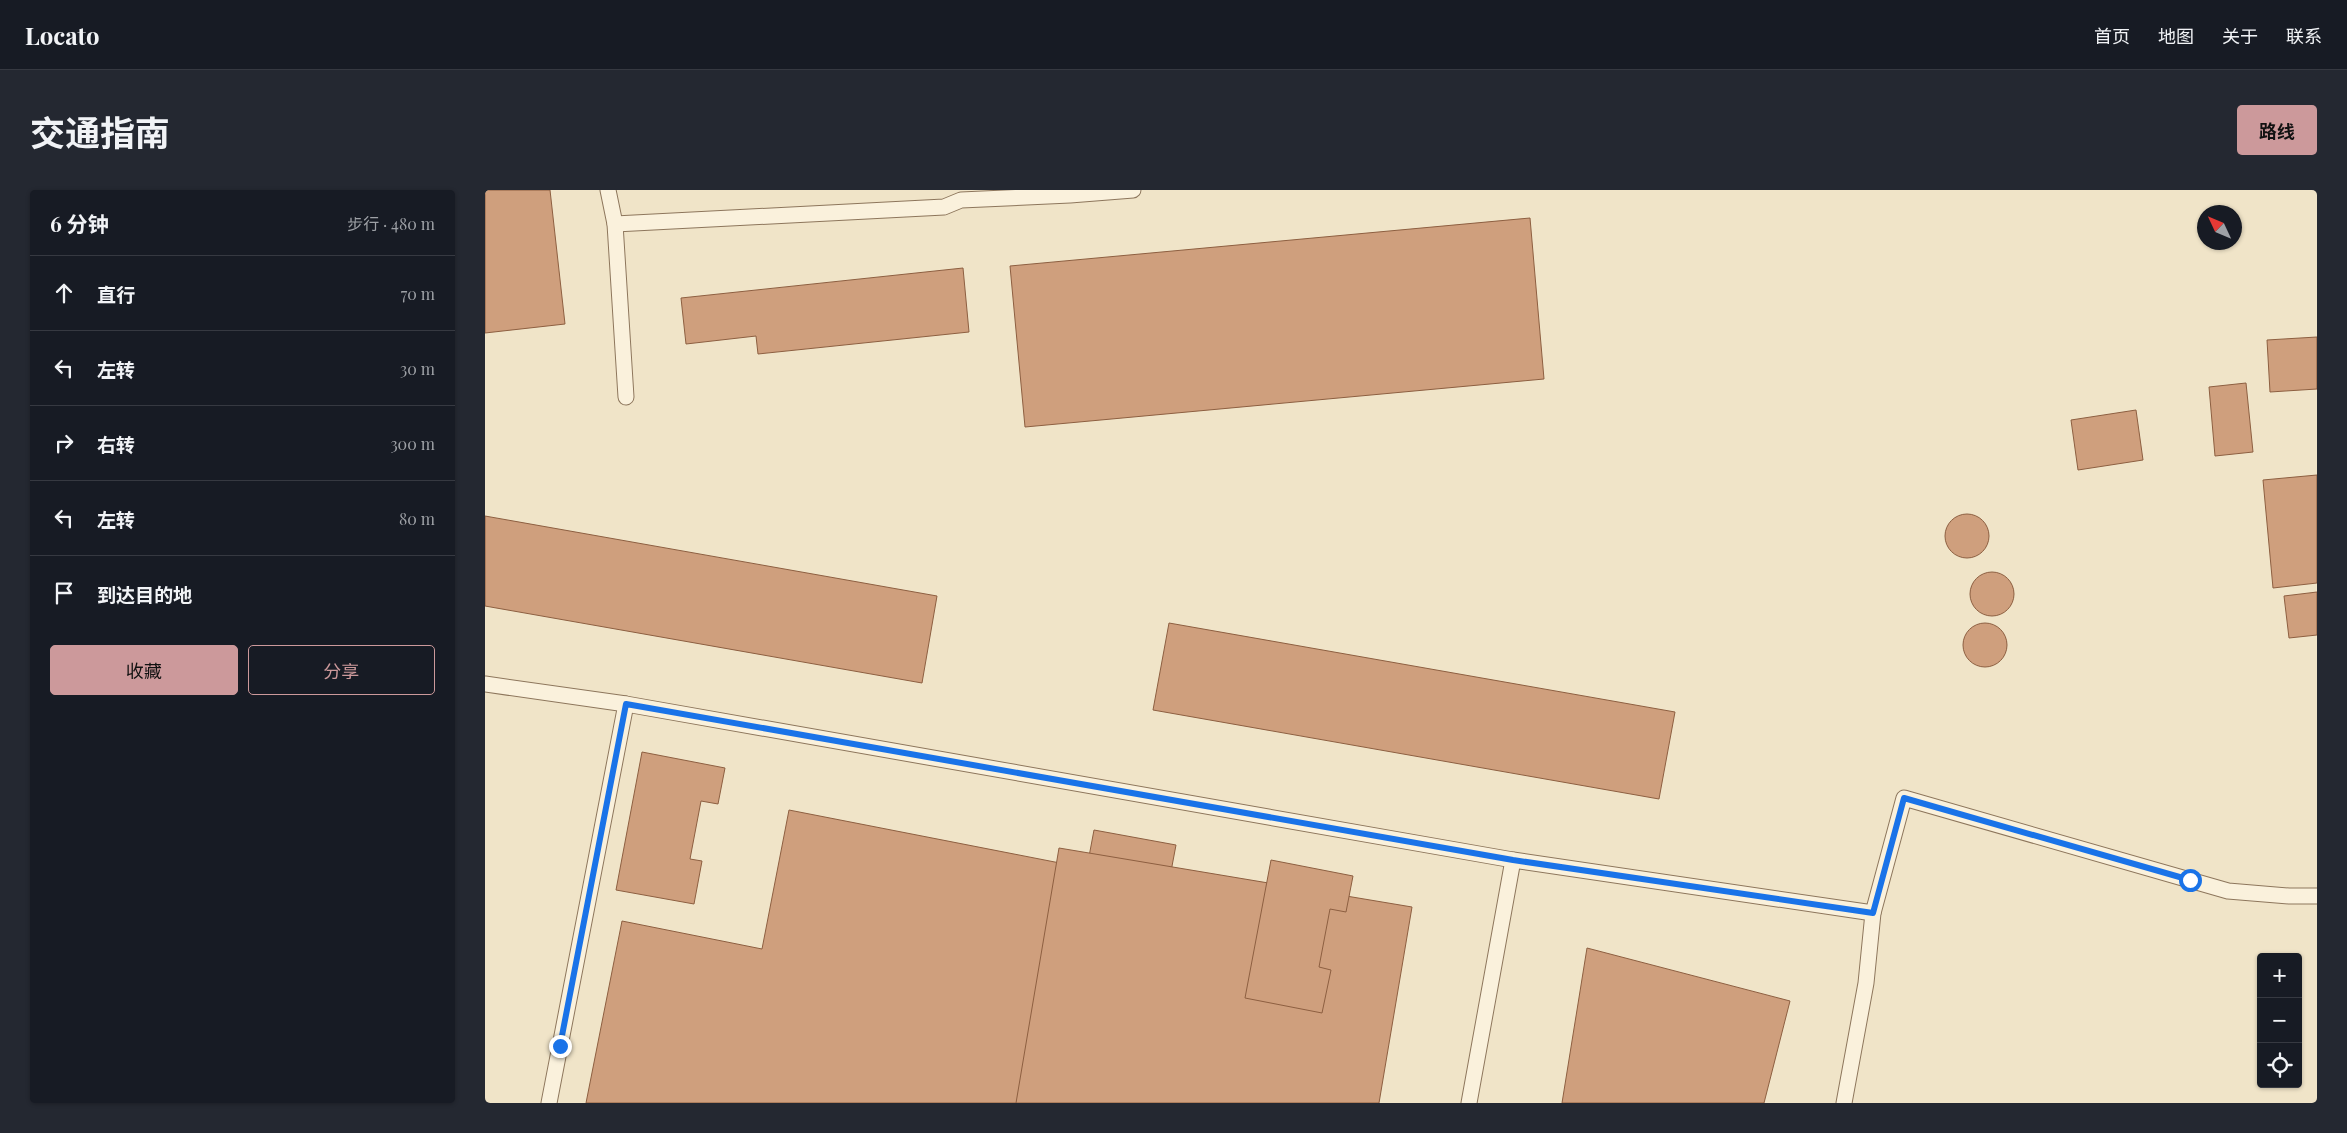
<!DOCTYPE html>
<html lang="zh">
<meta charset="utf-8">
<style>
:root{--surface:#171b24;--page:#242831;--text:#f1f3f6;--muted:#9ea1a6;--line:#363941;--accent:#cc999b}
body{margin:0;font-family:"Playfair Display","Noto Sans SC",serif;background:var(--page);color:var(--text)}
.controls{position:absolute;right:15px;bottom:15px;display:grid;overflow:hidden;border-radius:5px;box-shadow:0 1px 4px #0004}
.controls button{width:45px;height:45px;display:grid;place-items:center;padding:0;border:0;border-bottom:1px solid var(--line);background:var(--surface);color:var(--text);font:25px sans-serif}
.compass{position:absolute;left:1712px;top:15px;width:45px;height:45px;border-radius:50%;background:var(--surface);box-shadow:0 1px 4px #0004;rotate:314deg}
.stop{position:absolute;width:15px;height:15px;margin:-11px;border:4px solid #1a73e8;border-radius:50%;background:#fff}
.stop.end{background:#1a73e8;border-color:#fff;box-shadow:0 1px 5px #0008}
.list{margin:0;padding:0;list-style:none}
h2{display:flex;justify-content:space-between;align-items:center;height:65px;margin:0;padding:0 20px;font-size:21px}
h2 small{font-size:16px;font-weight:400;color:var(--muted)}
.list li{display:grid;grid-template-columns:32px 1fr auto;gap:15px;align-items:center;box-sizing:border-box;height:75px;padding:0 20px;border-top:1px solid var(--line)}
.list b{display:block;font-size:19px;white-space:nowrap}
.list em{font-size:16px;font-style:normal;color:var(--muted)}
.actions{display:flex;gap:10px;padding:15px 20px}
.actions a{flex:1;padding:11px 0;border:1px solid var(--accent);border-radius:5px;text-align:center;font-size:18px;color:var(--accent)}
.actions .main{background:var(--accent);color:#111}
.icon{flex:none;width:28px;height:28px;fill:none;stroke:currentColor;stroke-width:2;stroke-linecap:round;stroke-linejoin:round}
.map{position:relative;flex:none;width:1832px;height:913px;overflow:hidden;border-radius:5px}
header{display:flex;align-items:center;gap:30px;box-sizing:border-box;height:70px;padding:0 25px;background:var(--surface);border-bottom:1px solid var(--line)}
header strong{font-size:24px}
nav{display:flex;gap:28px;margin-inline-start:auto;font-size:18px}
.intro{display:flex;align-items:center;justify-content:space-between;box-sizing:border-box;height:120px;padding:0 30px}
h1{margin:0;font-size:35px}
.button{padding:12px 22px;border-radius:5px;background:var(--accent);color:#111;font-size:18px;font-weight:700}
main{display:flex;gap:30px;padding:0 30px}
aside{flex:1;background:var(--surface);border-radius:5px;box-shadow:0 1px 4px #0004}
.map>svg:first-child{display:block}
.building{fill:#cf9f7d;stroke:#8d5f41}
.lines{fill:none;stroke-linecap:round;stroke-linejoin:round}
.service-casing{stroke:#8d765c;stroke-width:17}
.service{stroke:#faf1dc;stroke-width:15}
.route{stroke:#1a73e8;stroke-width:6}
</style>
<header>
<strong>Locato</strong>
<nav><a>首页</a><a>地图</a><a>关于</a><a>联系</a></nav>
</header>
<div class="intro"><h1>交通指南</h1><a class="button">路线</a></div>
<main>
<aside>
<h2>6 分钟<small>步行 · 480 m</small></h2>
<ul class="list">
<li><svg class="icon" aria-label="ahead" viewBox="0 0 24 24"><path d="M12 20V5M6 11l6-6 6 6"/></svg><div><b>直行</b></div><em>70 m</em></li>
<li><svg class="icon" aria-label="left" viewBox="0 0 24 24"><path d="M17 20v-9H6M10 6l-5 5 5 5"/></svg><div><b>左转</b></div><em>30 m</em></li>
<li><svg class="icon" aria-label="right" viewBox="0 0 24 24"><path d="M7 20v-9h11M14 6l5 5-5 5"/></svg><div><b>右转</b></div><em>300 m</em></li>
<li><svg class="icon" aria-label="left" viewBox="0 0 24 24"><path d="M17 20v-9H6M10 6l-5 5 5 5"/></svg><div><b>左转</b></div><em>80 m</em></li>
<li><svg class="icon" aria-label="arrive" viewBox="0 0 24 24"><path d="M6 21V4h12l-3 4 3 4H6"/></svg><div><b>到达目的地</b></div></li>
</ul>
<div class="actions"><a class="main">收藏</a><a>分享</a></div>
</aside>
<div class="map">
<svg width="1832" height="913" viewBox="0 0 1832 913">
<rect width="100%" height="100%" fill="#f0e4c8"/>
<g class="building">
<path d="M0,0H65L80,134L0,143Z"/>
<path d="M1045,28L1059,189L540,237L525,76Z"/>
<path d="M478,78L484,142L273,164L271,146L201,154L196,108Z"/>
<path d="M1832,147V199L1785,202L1782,150Z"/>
<path d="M1761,193L1768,262L1730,266L1724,197Z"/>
<path d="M1651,220L1658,270L1593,280L1586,230Z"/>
<path d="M1832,285V393L1788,398L1778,290Z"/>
<circle cx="1482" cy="346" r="22"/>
<path d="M0,326L452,406L437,493L0,416Z"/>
<circle cx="1507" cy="404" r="22"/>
<path d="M1832,402V445L1804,448L1799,406Z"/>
<circle cx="1500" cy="455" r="22"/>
<path d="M684,433L1190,522L1174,609L668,520Z"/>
<path d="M157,562L240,578L233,614L216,611L205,669L217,671L209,714L131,700Z"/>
<path d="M304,620L580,674L532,913H101L137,731L277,759Z"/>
<path d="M609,640L691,655L684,692L667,689L656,747L668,749L660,793L583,778Z"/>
<path d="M574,658L927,717L894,913H531Z"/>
<path d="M786,670L868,686L861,722L845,719L834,777L846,780L837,823L760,808Z"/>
<path d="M1102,758L1305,811L1279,913H1077Z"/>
</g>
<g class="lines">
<g class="service-casing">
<g id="service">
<path d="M123,0L130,34L141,207"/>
<path d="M130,34L459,17L476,10L585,5L648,0"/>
<path d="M0,494L141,514L1028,670L1388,723"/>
<path d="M64,913L141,514"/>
<path d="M984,913L1028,670"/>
<path d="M1359,913L1381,793L1388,723L1419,608L1743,701L1804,706H1832"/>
</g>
</g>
<use href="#service" class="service"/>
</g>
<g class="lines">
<path class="route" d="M75,856L141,514L1028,670L1388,723L1419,608L1705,690"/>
</g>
</svg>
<div class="controls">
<button>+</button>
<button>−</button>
<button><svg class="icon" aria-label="locate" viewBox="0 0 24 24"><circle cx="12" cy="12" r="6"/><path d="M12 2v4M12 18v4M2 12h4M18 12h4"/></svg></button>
</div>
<svg class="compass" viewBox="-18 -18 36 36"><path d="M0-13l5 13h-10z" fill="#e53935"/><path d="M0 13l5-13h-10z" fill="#9ea1a6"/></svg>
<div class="stop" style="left:1705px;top:690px"></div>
<div class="stop end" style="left:75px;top:856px"></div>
</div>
</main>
